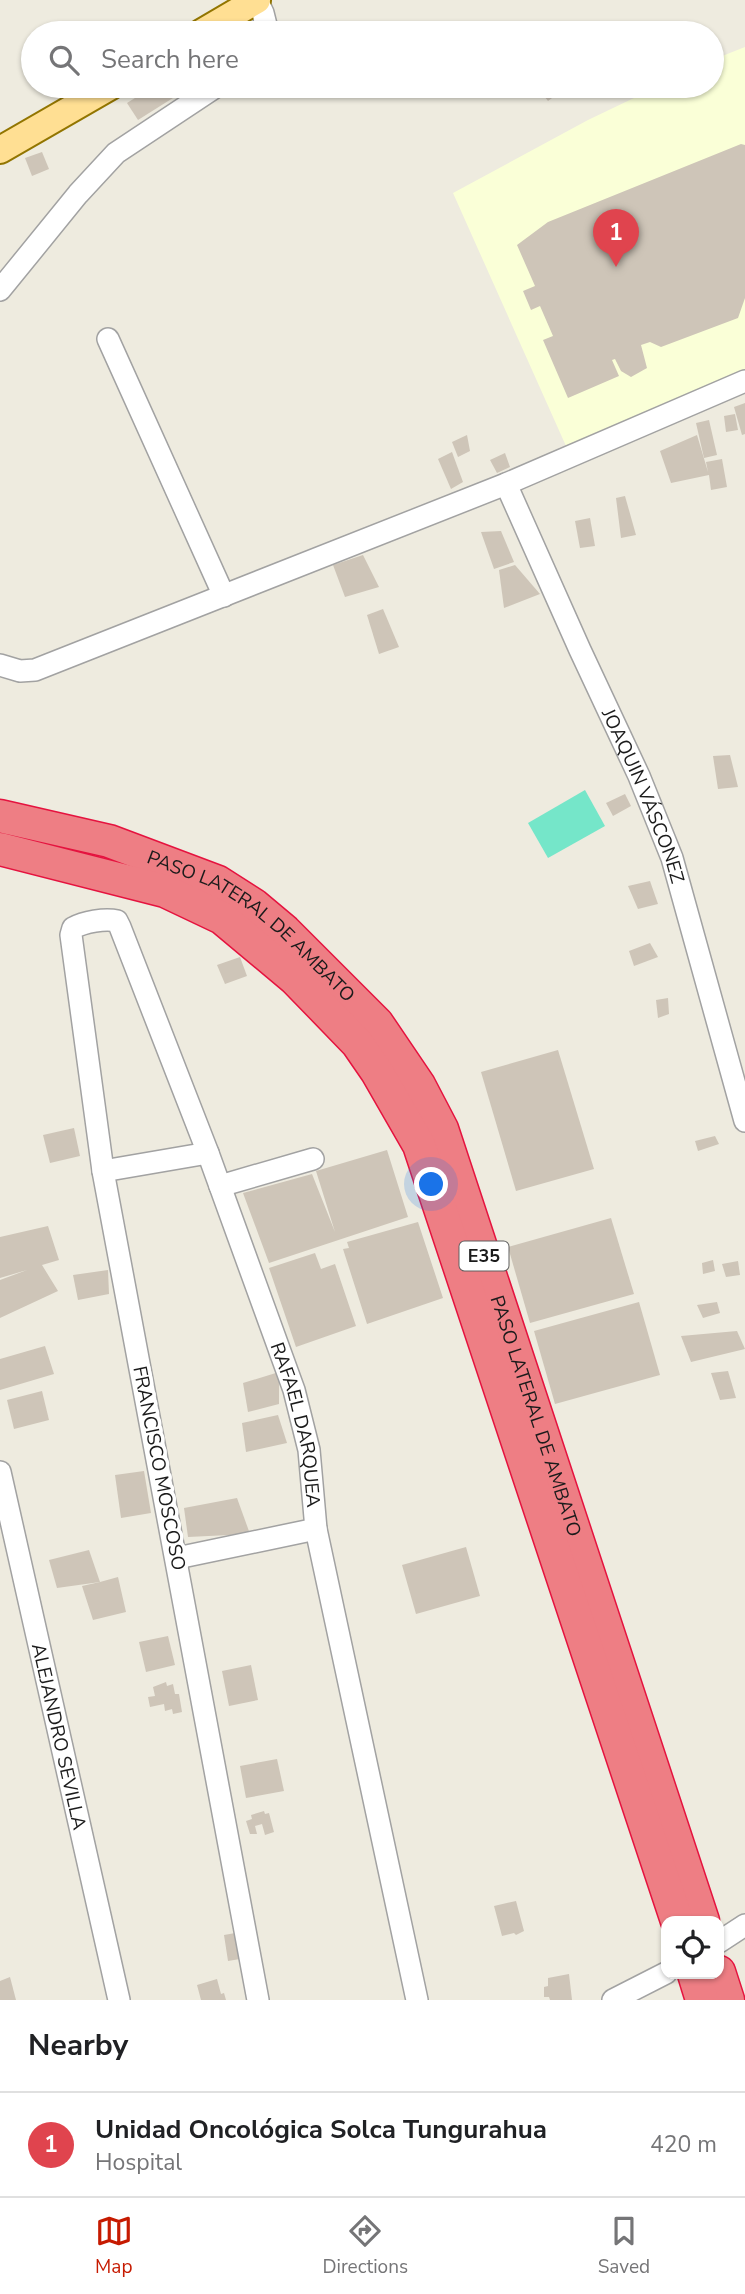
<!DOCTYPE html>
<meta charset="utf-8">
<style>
:root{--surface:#fff;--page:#f2f2f2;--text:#202124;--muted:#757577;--line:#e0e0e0;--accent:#c61a00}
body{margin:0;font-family:"Nunito Sans",sans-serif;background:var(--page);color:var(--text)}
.controls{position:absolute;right:21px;bottom:21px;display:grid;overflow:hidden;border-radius:14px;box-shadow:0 2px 5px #0004}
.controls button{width:63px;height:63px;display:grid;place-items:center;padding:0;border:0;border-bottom:2px solid var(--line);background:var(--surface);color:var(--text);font:35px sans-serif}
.you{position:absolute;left:432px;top:1185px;width:24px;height:24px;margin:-18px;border:5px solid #fff;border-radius:50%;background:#1a73e8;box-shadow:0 0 0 10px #1a73e833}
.badge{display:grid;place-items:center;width:46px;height:46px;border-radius:50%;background:var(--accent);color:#fff;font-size:23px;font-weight:700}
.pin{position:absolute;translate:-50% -58px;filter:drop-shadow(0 2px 4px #0008)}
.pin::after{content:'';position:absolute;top:37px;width:24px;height:21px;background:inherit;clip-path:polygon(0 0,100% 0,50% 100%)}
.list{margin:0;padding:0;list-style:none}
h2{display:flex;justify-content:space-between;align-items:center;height:91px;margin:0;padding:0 28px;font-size:30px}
h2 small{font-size:23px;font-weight:400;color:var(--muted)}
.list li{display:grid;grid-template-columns:46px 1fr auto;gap:21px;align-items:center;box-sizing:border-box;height:105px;padding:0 28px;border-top:2px solid var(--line)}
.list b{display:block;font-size:26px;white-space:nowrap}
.list p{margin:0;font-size:23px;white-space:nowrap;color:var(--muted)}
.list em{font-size:23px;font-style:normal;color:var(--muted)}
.icon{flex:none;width:38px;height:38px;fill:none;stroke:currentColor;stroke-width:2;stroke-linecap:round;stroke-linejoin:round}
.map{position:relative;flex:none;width:745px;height:2000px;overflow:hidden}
.search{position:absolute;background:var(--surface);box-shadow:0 2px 5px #0004;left:21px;right:21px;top:21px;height:77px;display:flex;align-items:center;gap:18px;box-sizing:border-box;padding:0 24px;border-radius:38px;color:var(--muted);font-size:26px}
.sheet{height:196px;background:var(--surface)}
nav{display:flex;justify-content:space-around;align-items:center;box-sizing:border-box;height:98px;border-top:2px solid var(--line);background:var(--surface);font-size:19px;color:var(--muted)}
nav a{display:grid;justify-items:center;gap:4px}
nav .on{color:var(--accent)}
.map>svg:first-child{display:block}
.education{fill:#faffd7}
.pitch{fill:#75e6c9}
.building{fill:#cec5b8}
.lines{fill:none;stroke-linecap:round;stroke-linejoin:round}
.minor-casing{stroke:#a2a2a2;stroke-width:24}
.major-casing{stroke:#927500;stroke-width:30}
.highway-casing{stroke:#e5133f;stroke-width:35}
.minor{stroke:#fff;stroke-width:21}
.major{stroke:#ffdf93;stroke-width:26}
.highway{stroke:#ee7e84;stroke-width:32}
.labels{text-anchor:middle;stroke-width:7;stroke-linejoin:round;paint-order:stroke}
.shield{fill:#fff;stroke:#5f5f5f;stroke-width:2}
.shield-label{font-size:18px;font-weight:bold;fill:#1b1b1b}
.street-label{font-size:19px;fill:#1b1b1b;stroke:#fff}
</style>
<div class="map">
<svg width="745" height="2000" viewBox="0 0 745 2000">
<rect width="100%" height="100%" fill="#eeebdf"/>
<path class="education" d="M745,47V371L566,446L453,193L588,120L659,86H712V60Z"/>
<path class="pitch" d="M585,790L605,826L548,858L528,823Z"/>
<g class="building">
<path d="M154,86H192L138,120L127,103Z"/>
<path d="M538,86H555L560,92L548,101L537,87Z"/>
<path d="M741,144L745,145V298L738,318L661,347L650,342L641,345L647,368L631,377L621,371L615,359L612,360L619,376L568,398L543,340L553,336L540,306L531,310L523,291L535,286L517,245L548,222Z"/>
<path d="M42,152L49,169L32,176L25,158Z"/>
<path d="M745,403V434L742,435L734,407Z"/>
<path d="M735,414L738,430L726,432L724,416Z"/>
<path d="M709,420L717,455L704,458L696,423Z"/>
<path d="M467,435L470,451L458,457L452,442Z"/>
<path d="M697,435L708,472L706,462L722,459L727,487L711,490L709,475L671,483L660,451Z"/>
<path d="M452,452L463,482L451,489L438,459Z"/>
<path d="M505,453L510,467L497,473L490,460Z"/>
<path d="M625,496L636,535L621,538L616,498Z"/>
<path d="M590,518L595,546L580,548L575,521Z"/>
<path d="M501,531L514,562L494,569L481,532Z"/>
<path d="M363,555L379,587L345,597L333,565Z"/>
<path d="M515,565L540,594L504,608L499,570Z"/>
<path d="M383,609L399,647L379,654L367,615Z"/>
<path d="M730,755L738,787L718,789L713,756Z"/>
<path d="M625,794L631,806L613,816L606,803Z"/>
<path d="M650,881L658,904L638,909L628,886Z"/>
<path d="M650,943L658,957L634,966L629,951Z"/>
<path d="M240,957L247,976L225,984L217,965Z"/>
<path d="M668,998L669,1014L658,1018L656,1000Z"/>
<path d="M558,1050L594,1169L516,1191L481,1072Z"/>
<path d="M74,1128L80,1156L50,1163L43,1135Z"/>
<path d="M715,1136L719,1144L698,1151L695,1141Z"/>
<path d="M387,1150L408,1217L269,1263L243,1193L312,1174L335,1232L316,1171Z"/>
<path d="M611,1218L634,1294L530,1323L508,1247Z"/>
<path d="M418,1222L443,1298L367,1324L343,1249L349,1248L347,1242Z"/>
<path d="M48,1226L59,1260L42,1265L58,1291L0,1318V1280L27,1270L0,1278V1237Z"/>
<path d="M315,1253L321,1269L335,1264L356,1326L296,1347L269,1268Z"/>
<path d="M713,1260L715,1271L703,1274L702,1263Z"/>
<path d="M738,1261L740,1275L726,1277L722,1264Z"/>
<path d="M108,1270L109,1294L78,1300L73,1275Z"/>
<path d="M639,1302L660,1375L555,1404L534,1331Z"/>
<path d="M717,1302L720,1313L703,1318L697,1305Z"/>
<path d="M737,1331L745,1349L691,1362L681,1336Z"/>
<path d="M45,1346L54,1374L0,1390V1359Z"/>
<path d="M728,1371L736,1398L720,1400L711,1373Z"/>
<path d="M279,1372V1404L248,1412L243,1383Z"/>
<path d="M42,1391L49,1420L14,1429L7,1400Z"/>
<path d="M278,1415L287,1443L246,1452L242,1423Z"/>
<path d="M144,1471L151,1513L121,1518L115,1475Z"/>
<path d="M237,1498L250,1534L188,1537L184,1508Z"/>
<path d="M466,1547L480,1596L416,1614L402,1565Z"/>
<path d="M89,1550L100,1582L118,1577L126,1612L93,1620L82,1586L100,1582L57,1588L49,1560Z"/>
<path d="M168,1636L175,1665L146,1672L139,1642Z"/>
<path d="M251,1665L258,1700L229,1706L222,1671Z"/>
<path d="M166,1682L167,1686L173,1684L175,1694H179L182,1712L173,1714L172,1709L165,1711L164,1704L150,1707L148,1697L155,1696L153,1687Z"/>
<path d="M277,1759L284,1791L246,1798L240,1766Z"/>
<path d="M264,1811L265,1814L269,1813L274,1832L265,1835L262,1824L255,1826L257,1834H250L246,1821L252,1819L251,1815Z"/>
<path d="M516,1901L524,1931L516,1935L514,1933L502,1936L494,1906Z"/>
<path d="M241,1932L246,1958L228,1961L224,1935Z"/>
<path d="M569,1974L572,2000H550L549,1997H544V1987L548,1986V1978Z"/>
<path d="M10,1977L16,2000H0V1981Z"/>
<path d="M217,1979L221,1994L224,1993L226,2000H201L197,1985Z"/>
</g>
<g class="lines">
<g class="minor-casing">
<g id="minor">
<path d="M257,0L263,13L268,33"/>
<path d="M0,290L78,194L116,153L217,86"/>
<path d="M108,339L224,596"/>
<path id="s1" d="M506,484L580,650L639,776L672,858L745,1121"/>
<path d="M0,665L20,671L35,670L506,484L745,381"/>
<path d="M103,1171L208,1153"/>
<path d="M220,1186L313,1159"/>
<path id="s2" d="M0,1472L119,2000"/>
<path d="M177,1558L316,1529"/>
<path d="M719,1942L745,1925"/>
<path id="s3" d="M258,2000L103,1171L71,935L73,928C84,922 105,918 117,921L120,927L208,1153L294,1390L309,1450L316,1529L417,2000"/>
<path d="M613,2000L666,1973"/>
</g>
</g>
<g class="major-casing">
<g id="major">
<path d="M201,33L257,0"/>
<path d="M0,150L111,86"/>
</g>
</g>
<g class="highway-casing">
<g id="highway">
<path id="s4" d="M0,816L109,841L218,882L254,905L285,931L377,1023L419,1085L442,1129L703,1921"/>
<path d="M0,849L165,891L222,918L295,979L357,1043L377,1072L419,1145L677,1921"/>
<path d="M719,1972L728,2000"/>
<path d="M694,1974L702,2000"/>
</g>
</g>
<use href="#minor" class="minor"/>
<use href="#major" class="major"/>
<use href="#highway" class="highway"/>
</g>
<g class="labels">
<rect class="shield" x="459.5" y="1241.5" width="49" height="29" rx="5"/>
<g class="shield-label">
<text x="484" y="1262">E35</text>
</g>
<g class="street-label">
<text dy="7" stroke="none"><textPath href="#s1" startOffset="341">JOAQUIN VÁSCONEZ</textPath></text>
<text dy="7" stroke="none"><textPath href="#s4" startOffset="280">PASO LATERAL DE AMBATO</textPath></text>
<text dy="7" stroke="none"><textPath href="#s4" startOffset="868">PASO LATERAL DE AMBATO</textPath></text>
<text dy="7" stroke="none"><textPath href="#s3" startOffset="1670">RAFAEL DARQUEA</textPath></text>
<text transform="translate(160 1468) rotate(79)" y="7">FRANCISCO MOSCOSO</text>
<text dy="7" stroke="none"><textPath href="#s2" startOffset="271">ALEJANDRO SEVILLA</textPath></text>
</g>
</g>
</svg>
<div class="controls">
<button><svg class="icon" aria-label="locate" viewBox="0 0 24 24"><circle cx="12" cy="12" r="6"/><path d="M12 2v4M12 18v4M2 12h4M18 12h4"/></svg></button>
</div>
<div class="you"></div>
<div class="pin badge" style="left:616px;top:267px;background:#e0444e">1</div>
<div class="search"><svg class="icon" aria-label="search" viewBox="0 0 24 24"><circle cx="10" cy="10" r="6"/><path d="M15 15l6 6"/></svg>Search here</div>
</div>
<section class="sheet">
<h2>Nearby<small></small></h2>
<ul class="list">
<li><span class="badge" style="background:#e0444e">1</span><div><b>Unidad Oncológica Solca Tungurahua</b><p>Hospital</p></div><em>420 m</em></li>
</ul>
</section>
<nav>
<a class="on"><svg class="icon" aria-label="map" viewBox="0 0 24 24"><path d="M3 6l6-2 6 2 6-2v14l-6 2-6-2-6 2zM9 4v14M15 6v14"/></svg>Map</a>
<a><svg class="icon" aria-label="directions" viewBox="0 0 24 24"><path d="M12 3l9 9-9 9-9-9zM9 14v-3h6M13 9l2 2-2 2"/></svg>Directions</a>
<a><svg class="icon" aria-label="saved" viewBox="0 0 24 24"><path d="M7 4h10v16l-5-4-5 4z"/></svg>Saved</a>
</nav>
